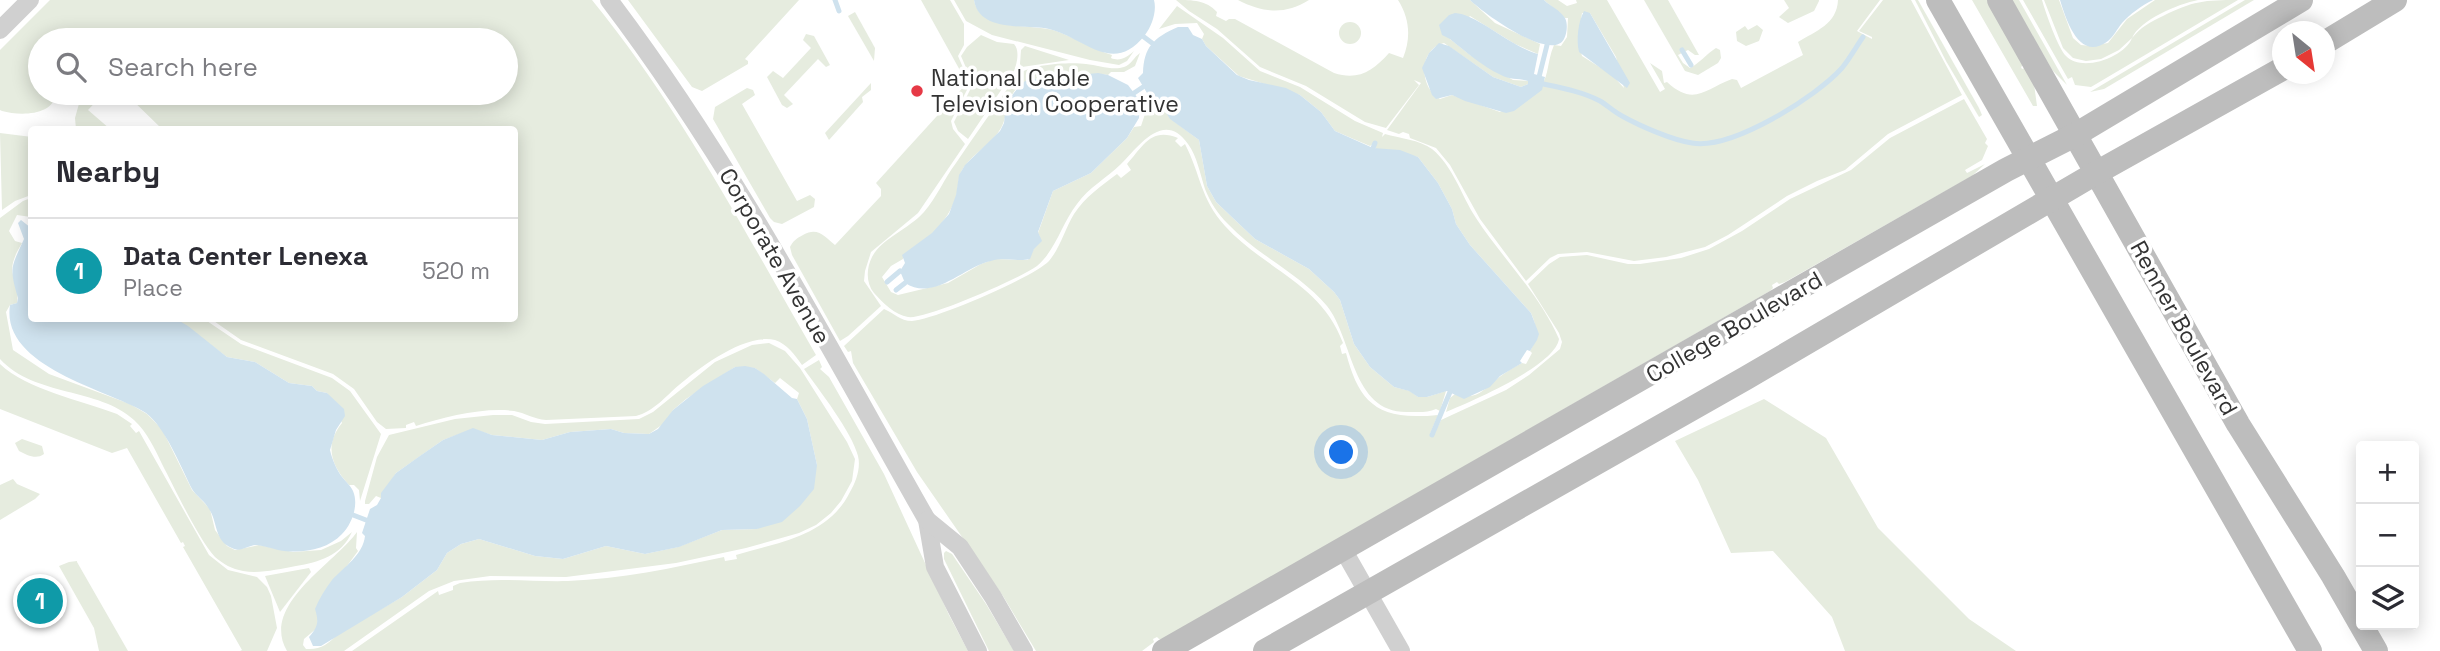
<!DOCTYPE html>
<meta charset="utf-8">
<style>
:root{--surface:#fff;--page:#f7f7f7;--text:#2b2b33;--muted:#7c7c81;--line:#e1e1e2;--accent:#ea580c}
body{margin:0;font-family:"Space Grotesk",sans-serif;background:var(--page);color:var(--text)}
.controls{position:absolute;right:21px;bottom:21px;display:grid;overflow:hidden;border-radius:7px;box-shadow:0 4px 18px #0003}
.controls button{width:63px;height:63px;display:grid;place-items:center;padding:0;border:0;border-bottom:2px solid var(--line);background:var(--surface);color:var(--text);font:35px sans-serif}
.compass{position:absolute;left:2272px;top:21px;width:63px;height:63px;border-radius:50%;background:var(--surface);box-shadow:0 4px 18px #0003;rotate:150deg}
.you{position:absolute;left:1342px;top:453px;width:24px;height:24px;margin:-18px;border:5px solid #fff;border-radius:50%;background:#1a73e8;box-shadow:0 0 0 10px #1a73e833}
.badge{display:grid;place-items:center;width:46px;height:46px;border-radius:50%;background:var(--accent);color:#fff;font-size:23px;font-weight:700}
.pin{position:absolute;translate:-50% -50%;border:4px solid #fff;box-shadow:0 2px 7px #0006}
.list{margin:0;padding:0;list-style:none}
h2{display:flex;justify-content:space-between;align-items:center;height:91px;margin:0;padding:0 28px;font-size:30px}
h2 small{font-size:23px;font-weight:400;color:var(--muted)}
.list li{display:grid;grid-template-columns:46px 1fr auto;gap:21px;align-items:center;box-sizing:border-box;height:105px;padding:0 28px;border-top:2px solid var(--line)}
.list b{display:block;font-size:26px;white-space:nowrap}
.list p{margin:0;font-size:23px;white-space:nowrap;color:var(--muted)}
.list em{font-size:23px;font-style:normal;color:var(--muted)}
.icon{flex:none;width:38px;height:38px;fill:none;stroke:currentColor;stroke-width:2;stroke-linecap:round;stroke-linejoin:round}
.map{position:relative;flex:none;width:2440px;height:651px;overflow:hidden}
.search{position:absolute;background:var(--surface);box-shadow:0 4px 18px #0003;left:28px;top:28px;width:490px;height:77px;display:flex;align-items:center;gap:18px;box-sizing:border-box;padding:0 24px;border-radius:38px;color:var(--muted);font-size:26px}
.panel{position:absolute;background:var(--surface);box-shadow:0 4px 18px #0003;left:28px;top:126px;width:490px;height:196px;border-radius:7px}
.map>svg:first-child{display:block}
.green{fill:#e6ecdf;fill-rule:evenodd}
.water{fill:#cfe2ee}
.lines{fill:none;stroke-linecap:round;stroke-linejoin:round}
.stream{stroke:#cfe2ee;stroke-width:5}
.street{stroke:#d0d0d0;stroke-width:18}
.secondary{stroke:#bdbdbd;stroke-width:24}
.poi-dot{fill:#e63946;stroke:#fff;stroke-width:2.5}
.labels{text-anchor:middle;stroke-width:7;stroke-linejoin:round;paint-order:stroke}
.poi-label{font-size:23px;fill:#333;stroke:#fff;text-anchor:start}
.street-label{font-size:23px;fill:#333;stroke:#fff}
</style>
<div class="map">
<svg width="2440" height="651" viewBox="0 0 2440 651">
<rect width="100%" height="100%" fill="#fff"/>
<g class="green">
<path d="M50,0H592C681,109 746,234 816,355L802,365C795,355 787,344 775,340C745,333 700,367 679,385C666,396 653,412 636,416L546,420C534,419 525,413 514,411C484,407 445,417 416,426L414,422L406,425V428L386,429L377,422L354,389L333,374L241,340L211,319L514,318V130L162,129L125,93H506V40H40V93H56C54,116 20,116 2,111L0,110V50Z"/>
<path d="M628,0H799L745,59L748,61V64L702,91L692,87Z"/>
<path d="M921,0H950L964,24V45L958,56L970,84L951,121L953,129L965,144L918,213L871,252L865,271L864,281L881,306L848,336L840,341L792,255L790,247C793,241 797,238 803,235C818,226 825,237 835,245L881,196V189L876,183L967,83Z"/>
<path d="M954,0H974C980,33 1033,23 1056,31C1075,38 1092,49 1112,55L1111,58C1120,62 1127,57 1134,51L1127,61L1119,65L1090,60L992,35L966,21Z"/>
<path d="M1176,0C1193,0 1206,0 1217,12L1216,16L1226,21L1229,19H1235L1334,73C1358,81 1373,71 1389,53L1403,58C1411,38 1410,19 1398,0H1470L1495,23L1540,44L1538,54L1515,44L1470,16L1450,39L1470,55L1513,80L1528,81V84L1521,87L1493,77L1444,43C1418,49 1419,88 1440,99L1452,95L1500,112C1520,101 1542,96 1547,72C1549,63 1550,54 1554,45L1561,46L1567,37L1568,18H1565L1544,0H1558L1567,6L1577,3L1576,0H1607L1660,92L1665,89L1650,63L1662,71L1664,83L1667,82C1694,107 1705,89 1732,79L1737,80L1741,88L1803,55L1798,42C1816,31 1837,24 1838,0H1880L1857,31L1872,39V37L1859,31L1883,0H1911L1962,95L1888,134L1845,170L1817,181L1787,196L1728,235L1705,247L1666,257L1634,261L1587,252L1558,254L1550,258L1526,281L1480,219L1450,165L1436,148L1410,138L1409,134L1403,132L1399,134L1387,130L1421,83L1414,80L1419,85L1386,128L1365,122L1306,86L1260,67L1217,29L1189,11ZM1582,13H1590L1616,57L1624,88L1612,75L1582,56L1578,39Z"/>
<path d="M1238,0H1309C1285,15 1263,13 1238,0Z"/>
<path d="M1644,0H1668L1699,55H1695L1688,50L1678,55L1683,63L1690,68C1700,63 1706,54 1716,48L1720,50L1721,58L1718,63L1698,75L1685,71Z"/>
<path d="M1784,0H1819V1L1814,11L1788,23L1779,17L1789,8Z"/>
<path d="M1915,0H1918L1979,108L1982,115L1979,117L1946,61Z"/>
<path d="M1972,0H1988L2023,65L2021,67L2022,69L2025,68L2034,84L2037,106H2033Z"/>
<path d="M2012,0H2019L2067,85L2052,70Z"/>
<path d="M2023,0H2042C2045,11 2058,48 2066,56C2082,73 2125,57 2132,38L2119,50L2101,59L2086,61L2073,58L2063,48L2044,0H2059L2073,38L2081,45L2091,46L2108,43L2127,19L2155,0H2198C2178,4 2140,20 2132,38C2141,27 2150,22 2163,16C2193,1 2204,0 2238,0L2091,87L2075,85L2072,77L2068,79Z"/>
<path d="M2245,0H2254L2104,89L2090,92Z"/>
<path d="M1177,6L1223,38L1260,71L1300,87L1355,121L1383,133L1382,137L1385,134C1399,138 1420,140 1432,149C1453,166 1461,195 1476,218C1502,258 1539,293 1559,339C1555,366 1470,402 1446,412L1450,398L1455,394C1477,401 1483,390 1498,378C1506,372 1514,367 1522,363L1526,364L1532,353L1530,351C1538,338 1537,326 1531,313L1470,245L1456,224L1452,209L1438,183L1418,157L1376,149V142L1370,146L1335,131L1321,112L1300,95L1239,76L1206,46L1202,39L1204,34L1197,23L1175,24L1159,29Z"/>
<path d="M855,12L875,48L874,61L848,16Z"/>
<circle cx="1350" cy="33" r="11"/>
<path d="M1757,25L1763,30L1759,41L1746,46L1737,41L1736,32L1745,26L1748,30Z"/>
<path d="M806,34L814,36L830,65L826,67L818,59L784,95L793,104L787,108L782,105L767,77L773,71L783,78L811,48L803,40Z"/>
<path d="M981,35L997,42L1014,44C1020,50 1017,64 1014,71L968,139L958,131L954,122L973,84L961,56L967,47Z"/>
<path d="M1025,46L1069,60L1022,67L1020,64L1021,50Z"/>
<path d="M1140,53L1135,66L1124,72H1111L1108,75C1090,72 1026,75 1016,89C1005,102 1008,116 1001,128C992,144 975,152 964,167C957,176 959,186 956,197C948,222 925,243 903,255V259L891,266L882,277L891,292L898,295L948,283L981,264L995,259L1028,260L1040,237L1038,233L1053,191L1091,173L1127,138L1134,127L1141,126L1147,108L1155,105L1161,113L1165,111L1171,119L1199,140L1207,186L1216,202L1255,239L1309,269L1334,292L1340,300L1354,344L1370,367L1394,387L1410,391L1418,397H1427L1446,391L1440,411L1436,409C1428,413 1418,412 1409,412C1351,414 1354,340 1327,306C1299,273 1258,256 1228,224C1218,214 1210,202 1205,189C1200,174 1197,156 1188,144C1164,109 1138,147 1121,164C1107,178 1089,187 1077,204C1062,223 1056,250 1037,266C1021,278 925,320 908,317C895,315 883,303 874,293C866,283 866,269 872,257C882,238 909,229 924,212C937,197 944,179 956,163C976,133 997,104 1017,75C1030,64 1070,62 1086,64C1098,65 1113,71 1124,67C1131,65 1134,57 1140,53Z"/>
<path d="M871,83V90L862,97L863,102L829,140L825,133Z"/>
<path d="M747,88L753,90L755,95L742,104L797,201L810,195L815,199L814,207L782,224L774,222L770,218L713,119L715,107Z"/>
<path d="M82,93L103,94L88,110L110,129H76L75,118Z"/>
<path d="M1964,99L1987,139L1985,143L1988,146L1982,160L1965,170L1967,173L1985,164L1972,176L1785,282L1779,284L1777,282L1772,285L1773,288L1770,291L1163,639H1159L1157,637L1153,639L1154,642L1142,651H1036L1003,596L917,472L853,363L851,351L848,352L844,346L884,309C894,313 900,321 912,321C934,320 1034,277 1049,261C1060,248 1065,229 1074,214C1085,197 1101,186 1117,174L1121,178L1131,170L1127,164C1143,147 1150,127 1178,138L1175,141L1181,147L1185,144C1201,175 1200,198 1225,226C1265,270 1321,283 1343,343L1340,346L1342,354L1346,353C1357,394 1371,416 1416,416C1423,416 1431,416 1438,415L1430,434L1433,436L1441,420L1506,390L1529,375L1560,349L1562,342L1559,333L1528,284L1549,264L1560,257L1587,255L1628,264H1640L1681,258L1709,249L1742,231L1790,199L1851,170L1890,138Z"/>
<path d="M0,133L32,137L31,195L15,201L2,210Z"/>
<path d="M31,198V217L17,215L9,231L15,241L22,243C1,277 21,276 17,303L10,305L6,312L13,350L49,374L130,404L147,414L162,429L192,490L210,509L215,530L227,546L235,550L259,545L293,552L321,550L341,541L352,532C341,556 319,562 296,566C279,569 260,574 243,571C232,569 223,564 215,557C199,540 174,487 162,464C155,449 147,432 134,420C98,387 35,397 0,359V218L23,201Z"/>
<path d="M176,319H204L241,344L332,378L350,391L381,434L360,501L359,490L354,485H349C331,465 324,445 342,423L327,393L317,391L312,386L289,383L255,362L227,357Z"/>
<path d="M769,343L785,351L800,368L847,442L855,459L852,481L841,501L831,513L816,525L799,533L746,548L676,563L566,577L490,576L454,581L429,591L344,651H287C260,605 334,564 357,532L356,548L358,551L347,566L318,619L317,628L304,639L303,645L306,649C321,650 328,644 338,634L402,597L437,570L447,553L461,544L479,539L535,556L563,559L606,546L645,554L678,547L722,530L757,529L817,465L807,419L797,399L799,393L780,378L775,383L755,368L735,367L686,399L673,410L666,422L649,434L624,433L611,429L570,432L542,440L492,435L473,429L443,440L396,473L381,498L376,496L369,504H365V501L377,457L389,435L455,419L493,415H512L531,422L545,424L639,419L653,412L715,362L752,345Z"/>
<path d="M819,360L822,367L820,369L829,377L884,474L949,615L968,651H352L438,591L439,595L453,590V586L460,583C497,577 532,582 568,581C620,579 673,568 724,557L725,561L737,559L736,555C780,542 828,536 850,492C856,482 861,468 858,456C852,432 819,390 804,369Z"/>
<path d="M0,364C27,390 81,400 117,414L132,424L130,426L136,433L139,431L209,555L228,570L257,577L267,587L271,596L277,628L267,651H240L242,650L183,547L185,546L183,542L181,543L127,448L112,453L0,409Z"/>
<path d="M1764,399L1826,438L1878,528L1969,619L2016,651H1845L1832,617L1773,551L1731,553L1698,480L1675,441Z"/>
<path d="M22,439L42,446L44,454C36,460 27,455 19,451L15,443Z"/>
<path d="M13,479L17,484L40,494L35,499L0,520V485Z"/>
<path d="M946,551L952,554L986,604L1014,651H989L944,559V553Z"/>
<path d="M77,561V562L128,651H99L94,628L59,566L69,562Z"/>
<path d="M309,568L311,572L280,612L265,576Z"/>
</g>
<g class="water">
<path d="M974,0H1154C1157,11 1152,26 1145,35C1113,76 1085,38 1049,29C1026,24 979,33 974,0Z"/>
<path d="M1470,0H1544C1550,6 1560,10 1565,18C1568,24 1567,33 1564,39C1551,63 1482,12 1470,0Z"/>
<path d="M2060,0H2153C2141,6 2130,14 2122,23C2117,29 2114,36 2108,41C2079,63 2066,19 2060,0Z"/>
<path d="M1584,11L1590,13L1630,83L1627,88L1579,52C1576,40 1578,22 1584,11Z"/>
<path d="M1455,13C1477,14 1511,47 1538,54L1534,74L1545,77L1542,90L1514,111L1506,113L1465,101L1452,95L1436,99L1432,95L1422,68L1429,53L1439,43L1449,46L1493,77L1521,87L1528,84V81C1519,78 1510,80 1501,75C1482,66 1466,52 1450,39L1442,35L1439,25L1449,15Z"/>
<path d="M1178,27H1188L1193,35L1202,39L1206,46L1237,75L1249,80L1286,88L1300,95L1321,112L1335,131L1373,148L1400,150L1418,157L1438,183L1452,209L1456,224L1470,245L1531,313L1539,334L1537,340L1530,351L1527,350L1520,361L1522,363L1500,376L1490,387L1464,399L1447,391L1427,397H1418L1409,391L1394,387L1370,367L1354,344L1340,300L1334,292L1309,269L1255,239L1216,202L1207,186L1199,140L1170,119L1158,100L1150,98L1138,78L1143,73C1144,47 1153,38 1178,27Z"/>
<path d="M1098,73L1108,75L1128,85L1140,101L1139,118L1127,138L1091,173L1053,191L1038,232L1042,241L1034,249L1030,259C1018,262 1004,257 991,261C963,267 934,302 905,283L900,271L905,263L902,255L932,233L949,214L956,195L959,175L965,165L1000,131L1004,123L1006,103L1021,84L1027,80Z"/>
<path d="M21,220L31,228L32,318L176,319L188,326L227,357L255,362L289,383L312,386L317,391L327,393L344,409L345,416L336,430L330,450C332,459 337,471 343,478C346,482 351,486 353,491C359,505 352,524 342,534C326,551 299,554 278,550C271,548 264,546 257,545C247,545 241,553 232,548C214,541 218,522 209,509C205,501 196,496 192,489C181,467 165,427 146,413C113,391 0,368 10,305L17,303L18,298C9,267 11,268 24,239L18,223Z"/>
<path d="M745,366L755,368L764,374L792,398L797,399L807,419L817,465L814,489L800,506L782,522L757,529L722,530L679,547L645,554L606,546L563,559L535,556L479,539L461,544L447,553L437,570L402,597L321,646H313L309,637C318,627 319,622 315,609C319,599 325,589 332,580C344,567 363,555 365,536L362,533L370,509L377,505L381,498V493L396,473L417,458L443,440L473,428L492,435L542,440L570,432L611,429L624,433L649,434L658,429L673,410L703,386L735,367Z"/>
</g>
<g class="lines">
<g class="stream">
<path d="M835,0L839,11"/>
<path d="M1144,37L1152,43"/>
<path d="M1682,50L1691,65"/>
<path d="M1539,77L1547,45"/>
<path d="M1543,84C1562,88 1583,92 1600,101C1607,105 1614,112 1622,116C1640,126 1672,140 1692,143C1732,150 1816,97 1842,68C1850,58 1856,47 1863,37"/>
<path d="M1134,93L1143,87"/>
<path d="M1373,148L1375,143"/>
<path d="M887,282L900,271"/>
<path d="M896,290L905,283"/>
<path d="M1432,435L1450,392"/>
<path d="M353,515L366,520"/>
</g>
<g class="street">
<path d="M609,0C732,162 827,344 927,520L935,567L978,651"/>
<path d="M0,30L30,0"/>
<path d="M927,520L960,547L993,597L1024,651"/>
<path d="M1344,551L1401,651"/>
</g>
<g class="secondary">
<path d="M1938,0L2310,651"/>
<path d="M1999,0L2238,424L2333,576L2376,651"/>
<path d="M2324,43L2395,0"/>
<path d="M1164,651L2006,170L2075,135L2301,0"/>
<path d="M1265,651L1746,378L2096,173L2282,69"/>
</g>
</g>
<circle class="poi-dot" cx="917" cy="91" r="7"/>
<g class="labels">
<g class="poi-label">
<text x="931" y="86">National Cable<tspan x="931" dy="26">Television Cooperative</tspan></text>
</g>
<g class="street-label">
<text transform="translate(775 256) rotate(60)" y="8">Corporate Avenue</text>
<text transform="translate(1734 327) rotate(-30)" y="8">College Boulevard</text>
<text transform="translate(2184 328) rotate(61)" y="8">Renner Boulevard</text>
</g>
</g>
</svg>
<div class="controls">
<button>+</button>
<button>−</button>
<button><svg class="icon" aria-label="layers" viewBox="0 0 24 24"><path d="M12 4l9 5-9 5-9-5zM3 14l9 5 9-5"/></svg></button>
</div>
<svg class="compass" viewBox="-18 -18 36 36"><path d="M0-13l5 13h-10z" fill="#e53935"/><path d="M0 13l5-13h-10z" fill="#7c7c81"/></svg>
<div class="you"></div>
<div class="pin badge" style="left:40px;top:601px;background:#0f9aa8">1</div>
<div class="search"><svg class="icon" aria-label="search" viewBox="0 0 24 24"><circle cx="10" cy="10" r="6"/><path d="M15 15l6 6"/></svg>Search here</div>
<section class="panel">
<h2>Nearby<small></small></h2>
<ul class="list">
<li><span class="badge" style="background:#0f9aa8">1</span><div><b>Data Center Lenexa</b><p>Place</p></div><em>520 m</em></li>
</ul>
</section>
</div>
